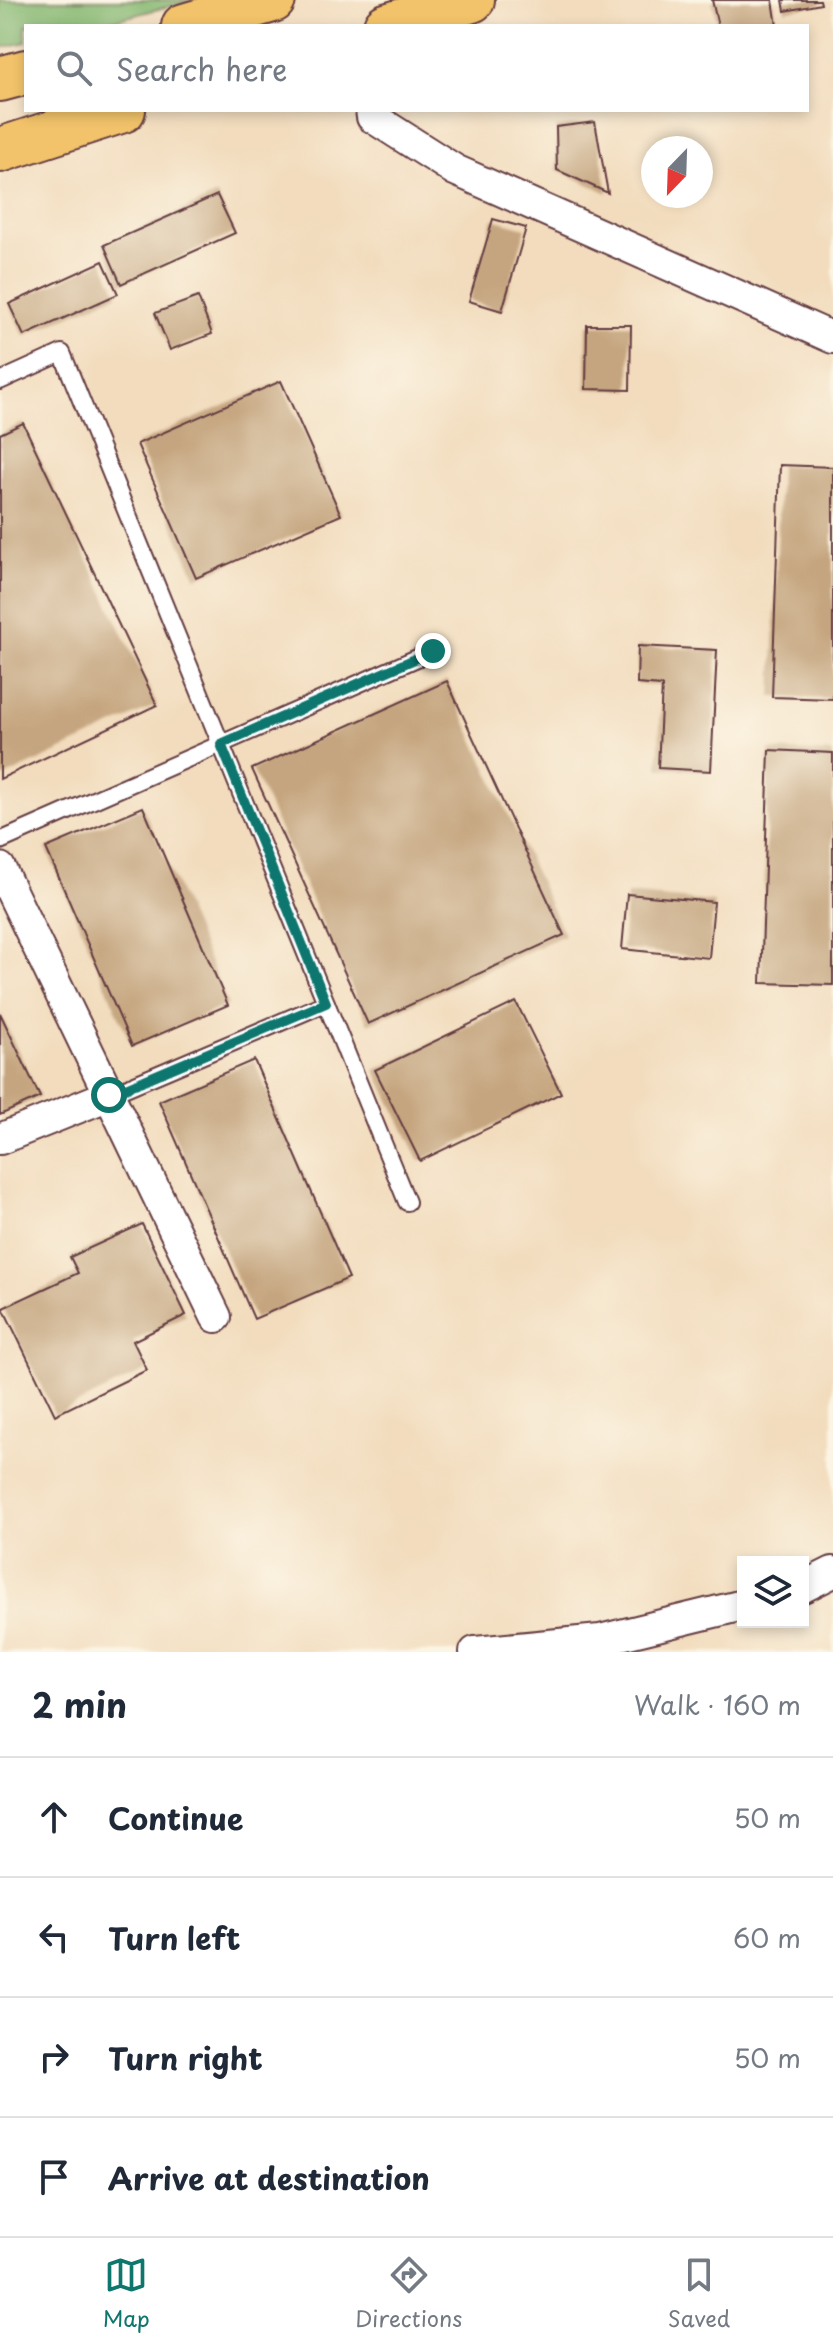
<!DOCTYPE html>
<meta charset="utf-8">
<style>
:root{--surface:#fff;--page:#f2f2f3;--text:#1f2937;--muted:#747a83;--line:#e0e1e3;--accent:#0f766e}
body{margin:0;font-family:"Playpen Sans",sans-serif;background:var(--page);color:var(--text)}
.controls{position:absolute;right:24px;bottom:24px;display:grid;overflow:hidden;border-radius:0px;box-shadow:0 4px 12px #0003}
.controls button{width:72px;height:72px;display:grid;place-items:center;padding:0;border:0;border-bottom:2px solid var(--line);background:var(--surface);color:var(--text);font:40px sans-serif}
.compass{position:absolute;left:641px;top:136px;width:72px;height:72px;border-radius:50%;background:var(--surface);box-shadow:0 4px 12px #0003;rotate:203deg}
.stop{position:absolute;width:24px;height:24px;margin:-18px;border:6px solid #0f766e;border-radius:50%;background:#fff}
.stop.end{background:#0f766e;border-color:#fff;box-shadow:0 2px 8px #0008}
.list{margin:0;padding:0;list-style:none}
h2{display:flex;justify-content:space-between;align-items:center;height:104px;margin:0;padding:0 32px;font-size:34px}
h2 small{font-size:26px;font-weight:400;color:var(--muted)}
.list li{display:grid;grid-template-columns:52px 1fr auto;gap:24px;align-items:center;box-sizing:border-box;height:120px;padding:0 32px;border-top:2px solid var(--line)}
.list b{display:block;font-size:30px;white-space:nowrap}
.list em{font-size:26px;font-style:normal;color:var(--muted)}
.icon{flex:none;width:44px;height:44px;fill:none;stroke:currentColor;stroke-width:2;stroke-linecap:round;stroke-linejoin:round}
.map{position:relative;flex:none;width:833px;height:1652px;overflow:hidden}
.search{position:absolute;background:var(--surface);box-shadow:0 4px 12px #0003;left:24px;right:24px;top:24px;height:88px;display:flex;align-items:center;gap:20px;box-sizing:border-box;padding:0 28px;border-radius:0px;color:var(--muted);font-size:30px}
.sheet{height:584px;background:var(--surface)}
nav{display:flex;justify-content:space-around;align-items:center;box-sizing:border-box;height:112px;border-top:2px solid var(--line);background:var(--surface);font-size:22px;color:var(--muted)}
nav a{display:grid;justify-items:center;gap:4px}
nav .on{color:var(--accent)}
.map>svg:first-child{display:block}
.forest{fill:#86b872;stroke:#686c4e;stroke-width:2}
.building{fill:#c5a57f}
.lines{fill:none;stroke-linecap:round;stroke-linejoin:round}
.lane-casing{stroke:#633b41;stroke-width:20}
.street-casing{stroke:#633b41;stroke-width:34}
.primary-casing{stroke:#633b41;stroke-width:48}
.lane{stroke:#fff;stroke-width:16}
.street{stroke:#fff;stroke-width:30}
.primary{stroke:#f2c36a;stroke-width:44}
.route{stroke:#0f766e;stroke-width:10}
</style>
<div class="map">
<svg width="833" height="1652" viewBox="0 0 833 1652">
<rect width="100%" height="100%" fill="#fcf5e5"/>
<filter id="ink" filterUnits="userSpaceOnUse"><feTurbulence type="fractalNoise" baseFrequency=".0125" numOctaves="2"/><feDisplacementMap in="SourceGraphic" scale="16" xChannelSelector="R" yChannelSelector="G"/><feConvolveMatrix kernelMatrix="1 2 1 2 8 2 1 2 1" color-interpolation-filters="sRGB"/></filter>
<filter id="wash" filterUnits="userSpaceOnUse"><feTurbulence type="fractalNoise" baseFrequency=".006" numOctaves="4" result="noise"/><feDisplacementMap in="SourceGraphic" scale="32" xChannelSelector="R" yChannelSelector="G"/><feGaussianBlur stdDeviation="1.8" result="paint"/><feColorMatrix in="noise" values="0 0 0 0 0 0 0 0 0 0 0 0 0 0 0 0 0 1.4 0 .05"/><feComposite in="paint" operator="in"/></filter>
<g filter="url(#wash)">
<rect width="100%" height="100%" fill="#f2dcbd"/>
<path class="forest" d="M0,0H195L90,26H26V42L0,48Z"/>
<g id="blocks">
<g class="building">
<path d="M712,0H773L777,26H718Z"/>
<path d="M783,0H820L821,4L785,11Z"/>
<path d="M595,122L608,193L557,170L556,127Z"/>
<path d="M217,195L235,233L121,284L104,245Z"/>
<path d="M493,219L526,228L502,311L469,301Z"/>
<path d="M103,261L118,294L24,336L9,304Z"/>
<path d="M198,297L212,334L170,350L155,313Z"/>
<path d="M587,325H631L630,390L586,389Z"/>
<path d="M281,381L341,515L196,578L137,444Z"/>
<path d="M23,423L157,705L0,779V434Z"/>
<path d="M780,465L833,467V699L772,697Z"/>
<path d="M638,646L717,650L711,771L658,768L662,686L637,684Z"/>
<path d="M447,681L564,935L368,1024L252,769Z"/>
<path d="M769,750L833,753V985L761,983Z"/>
<path d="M143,807L228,1005L132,1046L46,848Z"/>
<path d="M627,894L714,902L709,958L622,949Z"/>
<path d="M516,1002L561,1093L420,1161L375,1070Z"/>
<path d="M0,1013L40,1097L0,1115Z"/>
<path d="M254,1060L349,1278L254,1319L159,1101Z"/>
<path d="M142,1224L186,1315L133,1341L147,1370L55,1415L3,1308L78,1273L70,1257Z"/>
</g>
</g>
</g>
<g filter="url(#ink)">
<use href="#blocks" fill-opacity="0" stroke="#633b41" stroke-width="2"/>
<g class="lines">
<g class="lane-casing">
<g id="lane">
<path d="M0,381L62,353L407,1202"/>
<path d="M0,841L433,651"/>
<path d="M109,1095L326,1003"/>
</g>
</g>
<g class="street-casing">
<g id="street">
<path d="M371,110L372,117L455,170L833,338"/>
<path d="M0,868L216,1317"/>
<path d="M0,1139L109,1095"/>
<path d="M803,1587L833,1572"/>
<path d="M475,1652L600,1640L743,1605"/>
</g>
</g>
<g class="primary-casing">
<g id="primary">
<path d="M184,26L273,0"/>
<path d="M386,26L472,0"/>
<path d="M0,79L26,72"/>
<path d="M0,150L123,110"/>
</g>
</g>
<use href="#lane" class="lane"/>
<use href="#street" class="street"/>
<use href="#primary" class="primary"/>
</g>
</g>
<g class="lines" filter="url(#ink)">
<path class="route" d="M109,1095L326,1003L221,744L433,651"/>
</g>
</svg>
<div class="controls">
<button><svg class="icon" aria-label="layers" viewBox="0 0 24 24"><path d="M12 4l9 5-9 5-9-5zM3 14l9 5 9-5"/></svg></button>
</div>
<svg class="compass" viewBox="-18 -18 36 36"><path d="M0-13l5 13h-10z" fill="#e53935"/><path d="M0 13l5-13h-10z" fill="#747a83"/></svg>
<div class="stop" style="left:109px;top:1095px"></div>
<div class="stop end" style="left:433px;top:651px"></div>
<div class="search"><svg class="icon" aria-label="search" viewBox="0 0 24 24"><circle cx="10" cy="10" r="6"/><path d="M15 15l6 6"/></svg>Search here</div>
</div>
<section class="sheet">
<h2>2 min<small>Walk · 160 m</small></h2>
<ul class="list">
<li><svg class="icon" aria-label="ahead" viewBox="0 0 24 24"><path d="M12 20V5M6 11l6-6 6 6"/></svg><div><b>Continue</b></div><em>50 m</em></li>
<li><svg class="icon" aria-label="left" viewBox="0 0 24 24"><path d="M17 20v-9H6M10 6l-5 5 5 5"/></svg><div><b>Turn left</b></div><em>60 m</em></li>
<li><svg class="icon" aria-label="right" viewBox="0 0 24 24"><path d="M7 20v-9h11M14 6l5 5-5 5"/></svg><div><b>Turn right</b></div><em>50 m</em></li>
<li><svg class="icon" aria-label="arrive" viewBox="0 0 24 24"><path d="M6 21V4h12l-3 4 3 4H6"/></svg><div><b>Arrive at destination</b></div></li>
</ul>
</section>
<nav>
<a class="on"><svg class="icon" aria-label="map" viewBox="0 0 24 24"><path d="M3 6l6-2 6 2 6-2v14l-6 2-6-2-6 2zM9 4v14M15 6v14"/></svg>Map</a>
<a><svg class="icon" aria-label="directions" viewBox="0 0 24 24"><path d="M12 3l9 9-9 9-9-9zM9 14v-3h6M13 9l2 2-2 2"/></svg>Directions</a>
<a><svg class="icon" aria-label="saved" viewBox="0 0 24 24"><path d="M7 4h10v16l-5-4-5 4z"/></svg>Saved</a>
</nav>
